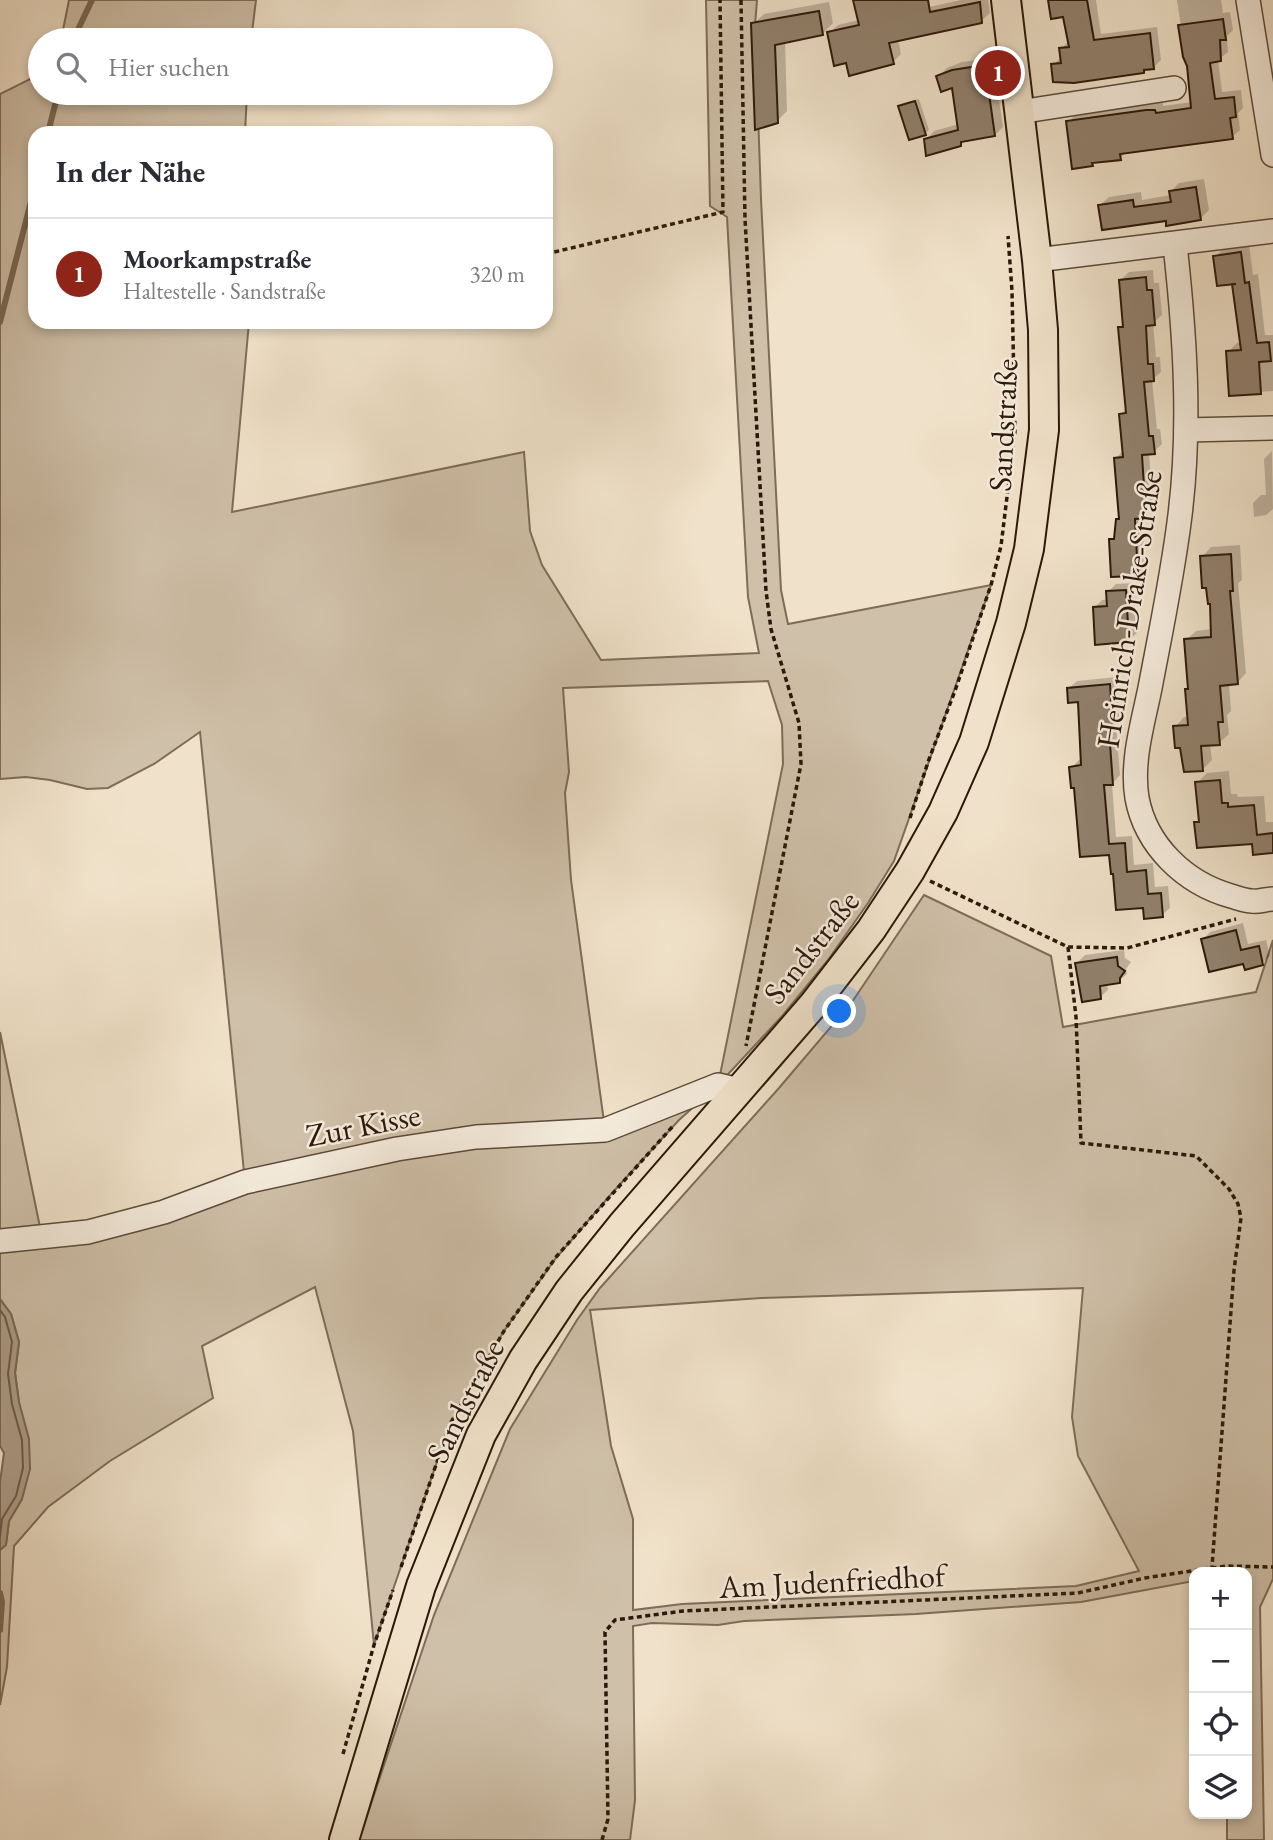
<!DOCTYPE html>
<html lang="de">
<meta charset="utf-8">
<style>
:root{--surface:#fff;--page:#f2f2f3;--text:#2b2b33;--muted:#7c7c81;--line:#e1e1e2;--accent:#8f2418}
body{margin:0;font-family:"EB Garamond",serif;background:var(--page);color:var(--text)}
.controls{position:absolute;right:21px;bottom:21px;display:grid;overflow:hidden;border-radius:14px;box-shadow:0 4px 10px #0003}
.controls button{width:63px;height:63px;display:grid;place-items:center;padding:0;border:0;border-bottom:2px solid var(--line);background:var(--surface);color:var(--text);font:35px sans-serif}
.you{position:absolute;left:840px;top:1012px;width:24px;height:24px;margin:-18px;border:5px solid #fff;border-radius:50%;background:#1a73e8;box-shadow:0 0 0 10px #1a73e833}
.badge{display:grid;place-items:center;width:46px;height:46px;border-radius:50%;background:var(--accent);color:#fff;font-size:23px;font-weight:700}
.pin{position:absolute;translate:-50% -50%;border:4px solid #fff;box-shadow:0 2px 7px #0006}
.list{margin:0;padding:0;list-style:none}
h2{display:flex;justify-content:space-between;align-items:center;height:91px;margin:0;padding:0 28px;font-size:30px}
h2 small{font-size:23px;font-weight:400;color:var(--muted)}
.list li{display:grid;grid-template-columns:46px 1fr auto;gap:21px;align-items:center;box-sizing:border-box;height:112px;padding:0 28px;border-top:2px solid var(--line)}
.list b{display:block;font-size:26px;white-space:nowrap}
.list p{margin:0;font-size:23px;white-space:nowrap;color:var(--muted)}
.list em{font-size:23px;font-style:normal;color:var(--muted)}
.icon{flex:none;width:38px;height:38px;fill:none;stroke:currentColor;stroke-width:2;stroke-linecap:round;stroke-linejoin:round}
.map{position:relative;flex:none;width:1273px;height:1840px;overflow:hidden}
.search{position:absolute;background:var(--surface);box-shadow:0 4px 10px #0003;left:28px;top:28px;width:525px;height:77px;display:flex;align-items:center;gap:18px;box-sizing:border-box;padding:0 24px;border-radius:38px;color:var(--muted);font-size:26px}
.panel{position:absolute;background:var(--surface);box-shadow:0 4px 10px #0003;left:28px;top:126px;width:525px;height:203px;border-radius:21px}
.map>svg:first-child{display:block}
.green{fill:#cfc0a9;stroke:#7e6c5a;stroke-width:2;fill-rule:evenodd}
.water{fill:#ad9d89;stroke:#796856;stroke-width:2}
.shadow{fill:#0003}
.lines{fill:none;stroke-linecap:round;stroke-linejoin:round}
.shore{stroke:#6c5a4a;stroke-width:2}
.stream{stroke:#796856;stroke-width:6}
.building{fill:#92816e;stroke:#2c180a;stroke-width:2}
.minor-casing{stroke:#5d4a3a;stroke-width:26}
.major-casing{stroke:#2c180a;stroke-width:32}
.path{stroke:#2c180a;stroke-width:3.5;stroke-dasharray:5 3.5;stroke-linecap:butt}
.minor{stroke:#f5ecdd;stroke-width:23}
.major{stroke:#f0e2ca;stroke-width:28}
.labels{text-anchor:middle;stroke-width:5;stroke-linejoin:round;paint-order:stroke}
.street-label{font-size:32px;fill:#2c180a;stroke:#f5ecdd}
</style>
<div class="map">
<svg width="1273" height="1840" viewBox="0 0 1273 1840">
<rect width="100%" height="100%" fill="#f0e2ca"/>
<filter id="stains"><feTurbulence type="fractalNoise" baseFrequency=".00286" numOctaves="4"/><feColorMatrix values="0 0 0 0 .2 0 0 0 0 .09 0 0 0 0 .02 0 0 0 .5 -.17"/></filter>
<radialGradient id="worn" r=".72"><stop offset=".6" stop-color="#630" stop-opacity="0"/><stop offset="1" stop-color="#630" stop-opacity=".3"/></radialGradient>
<g class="green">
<path d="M69,0H256L251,40H61Z"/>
<path d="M706,0H757L755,26L761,199L781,590L788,624L991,585L894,861L868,903L828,960L783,1015L718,1085L679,1120L613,1192L556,1258L504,1331L450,1424L374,1645L353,1431L315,1287L202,1346L213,1398L110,1461L48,1507L14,1546L7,1667L0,1705V1550L6,1544L9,1521L22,1499L19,1402L15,1373L19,1342L11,1314L0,1299V1032L42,1237L245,1182L200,732L154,764L108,788L87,789L50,780L26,777L0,779V94L40,74V93H247L245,133H35V322H249L232,512L524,452L530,531L542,565L601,660L759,653L748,597L727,217L710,206ZM768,681L782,725L783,764L718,1085L605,1129L571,880L565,793L569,772L563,688Z"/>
<path d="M924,895L1051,956L1063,1027L1256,992L1273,940V1579L1260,1607L1264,1840H1227V1814H1247V1572H1194V1581L1081,1602L916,1614L744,1621L718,1625L652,1623L633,1626L635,1800L630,1840H359L434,1615L510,1429L577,1320L600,1288L779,1088L852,1002ZM1083,1288L1072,1417L1078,1456L1139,1571L1076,1586L682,1604L633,1610V1519L611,1446L590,1310L761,1298Z"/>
</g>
<path class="water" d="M0,1299L11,1314L19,1342L15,1373L19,1402L29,1439L30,1469L22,1499L9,1521L6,1545L0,1550V1482L4,1453L0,1446Z"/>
<g class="shadow">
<path d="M854,0H893L897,14L961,0H988L990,13L981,21L898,39L901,54L893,62L847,61L829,33L838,25L859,20Z"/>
<path d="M1050,0H1096L1101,34L1157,27L1161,60L1154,67L1147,68L1143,72L1053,65L1061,57V49L1069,41L1064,15Z"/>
<path d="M1177,0H1221L1223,13L1230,12L1233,30L1227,36L1228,52L1218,60L1222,92L1241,90L1243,108L1238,113L1240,130L1232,137L1126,152L1120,158L1095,161L1092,165L1068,122L1076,114L1155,103H1163V106L1192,102Z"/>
<path d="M829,2L833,23L823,33L785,41L787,111L777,121L753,24L764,14Z"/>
<path d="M993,58L1003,127L995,135L965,140L960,145L926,140L934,131L959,124L953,86L938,77L947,68L962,62Z"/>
<path d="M919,99L929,130L925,133L900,107L904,103Z"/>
<path d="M1204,179L1209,210L1200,219H1167L1100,205L1109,197L1141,192L1142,200L1171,195V191L1179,183Z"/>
<path d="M1249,244L1253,275L1258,274L1265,335H1273V391L1231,394L1228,352L1237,343L1242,342L1234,285L1215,257L1224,248Z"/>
<path d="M1153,270L1154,283H1159L1162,315L1153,323L1156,357H1160L1161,372L1152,380L1157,429H1160L1162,444L1154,452H1149L1153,508L1143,516L1145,566L1138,574L1111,540L1116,535L1117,520L1120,517L1116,458L1124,450L1121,415L1127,408L1119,328L1125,323L1121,280L1129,272Z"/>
<path d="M1272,451L1273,509L1266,515L1254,517L1253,503L1261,495H1266L1264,459Z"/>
<path d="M1240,545L1242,580L1238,583L1246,673L1237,683H1229L1231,711L1227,715L1229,734L1219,743L1210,744L1212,760L1203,769L1182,746L1175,727L1184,717H1189L1187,690L1190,687L1186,640L1196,631L1212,629L1211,602L1202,557L1211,547Z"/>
<path d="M1133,583L1137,633L1129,640L1094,608L1102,600L1109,599L1108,592L1116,584Z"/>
<path d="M1117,677L1120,721L1116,724L1120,775L1112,784L1116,837L1132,836L1134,865L1153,863L1155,887L1168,886L1170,908L1162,915L1111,853L1076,786L1071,768L1079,760H1083L1080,700L1069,688L1077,681Z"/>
<path d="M1229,771L1231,794H1237L1238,797L1264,796L1266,822H1273V851L1254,842L1196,823L1200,819L1197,783L1207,773Z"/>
<path d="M1243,923L1248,944L1266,940L1270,956L1262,963L1244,961L1203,939L1210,932Z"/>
<path d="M1124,950L1125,958L1131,962L1126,969L1127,974L1119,981L1107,983L1108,990L1100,997L1077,963L1085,955Z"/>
</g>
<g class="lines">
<path class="shore" d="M0,1310L5,1317L12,1342L8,1374L12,1404L22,1440L23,1468L16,1496L2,1519L0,1537"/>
<g class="stream">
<path d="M73,40L92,0"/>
<path d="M48,133L58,93"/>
<path d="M0,322L35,186"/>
<path d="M0,1593L2,1602L0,1630"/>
</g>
</g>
<g class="building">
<path d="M853,0H928L930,12L980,2L982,23L889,43L894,64L849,76L846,63L834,66L827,32L859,25Z"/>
<path d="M1048,0H1087L1094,40L1150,33L1154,69L1144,70V73L1074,83L1053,82L1051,64L1061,63L1059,48L1069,47L1063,17L1051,19Z"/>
<path d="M819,11L823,35L775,45L778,123L755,130L751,23Z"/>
<path d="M1223,19L1226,40H1220L1221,61L1210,63L1215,99L1234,97L1236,117L1230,118L1233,139L1120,154L1121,160L1092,163L1093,166L1072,169L1066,121L1146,110H1155L1156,113L1191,108L1187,66L1183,57L1178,25Z"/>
<path d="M985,65L995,136L961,142V146L926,156L924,139L958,130L952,88L941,92L936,76L952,70Z"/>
<path d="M915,101L926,135L909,140L898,106Z"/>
<path d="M1196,187L1201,220L1166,226V221L1102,230L1098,205L1133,200L1134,207L1171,202L1169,191Z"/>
<path d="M1241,252L1245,283L1249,282L1257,343L1269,342L1271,361L1259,362L1261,394L1229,396L1226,351L1241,350L1232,284H1236L1217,286L1213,256Z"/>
<path d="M1146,277L1147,290H1152L1155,325L1146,326L1148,364H1153L1154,381L1144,382L1149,436H1153L1155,454L1142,455L1146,518L1135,519L1138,576L1111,577L1109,539H1114L1116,519H1119L1114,458L1123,457L1119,414L1126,413L1118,327H1123L1119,280Z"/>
<path d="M1231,554L1233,591H1230L1238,684L1220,686L1223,722H1218L1220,745L1201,746L1203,771L1184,772L1180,748H1175L1173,726L1188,725L1185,689H1188L1184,639L1211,637L1210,604H1208L1206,588H1202L1200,556Z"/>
<path d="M1126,590L1129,642L1095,645L1093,607L1107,606L1106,591Z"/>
<path d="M1110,684L1113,730H1109L1113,785H1104L1109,844L1125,843L1127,872L1146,870L1148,894L1161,893L1163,917L1144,919L1143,908L1116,910L1113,874H1111L1109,855L1080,857L1074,788H1071L1069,767L1081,765L1078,702L1068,703L1067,688Z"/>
<path d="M1220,780L1222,803H1228V807L1254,805L1257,835L1273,833V853L1253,855L1252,844L1197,848L1194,822H1199L1195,782Z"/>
<path d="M1236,930L1241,950L1259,946L1263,965L1245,970L1243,964L1209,972L1201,939Z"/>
<path d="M1117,957L1118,966L1125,971L1120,978V983L1100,986L1101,999L1082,1002L1075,963Z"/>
</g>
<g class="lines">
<g class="minor-casing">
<g id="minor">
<path d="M1248,0L1273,155"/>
<path d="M1019,112L1174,88"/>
<path d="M1175,245C1185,335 1191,425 1180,515C1173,573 1161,630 1150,688C1143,723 1131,761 1137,798C1146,846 1185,883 1231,896C1238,898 1245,901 1252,901C1259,902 1266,899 1273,899"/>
<path d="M1037,260L1273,231"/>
<path d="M1186,430L1273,428"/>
<path d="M0,1241L88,1232L164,1212L245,1182L397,1149L476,1137L605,1130L718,1085L739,1090"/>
</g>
</g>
<g class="major-casing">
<path id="major" d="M344,1840L421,1586L481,1435L523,1360L569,1291L622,1225L813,1005L871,930L910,871L943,812L974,742L1011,623L1029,549L1044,430L1043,330L1037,260L1006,0"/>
</g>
<g class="path">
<path d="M741,0L745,219L766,591L771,629L799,723L801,764L746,1046"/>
<path d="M546,254L723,212L720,0"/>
<path d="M910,818L928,762L956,688L991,585L1001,546L1015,431L1012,291L1008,236"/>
<path d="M930,881L1068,947L1127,948L1236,919"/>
<path d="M1068,947L1076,1017L1081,1143L1196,1156L1229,1189L1238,1204L1241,1218L1234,1270L1212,1567"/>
<path d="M401,1567L450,1424L504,1331L556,1257L673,1126"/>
<path d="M343,1754L374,1645L393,1590"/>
<path d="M602,1840L608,1819L605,1632L615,1620L683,1611L1078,1593L1145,1578L1212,1568L1227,1566L1273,1567"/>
</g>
<use href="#minor" class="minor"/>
<use href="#major" class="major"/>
</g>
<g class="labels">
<g class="street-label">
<text transform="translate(1003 425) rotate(-87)" y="11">Sandstraße</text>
<text transform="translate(1129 609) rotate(-81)" y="11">Heinrich-Drake-Straße</text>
<text transform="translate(811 947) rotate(-52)" y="11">Sandstraße</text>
<text transform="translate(363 1125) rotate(-11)" y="11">Zur Kisse</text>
<text transform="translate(465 1401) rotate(-63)" y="11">Sandstraße</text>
<text transform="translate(832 1581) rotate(-3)" y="11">Am Judenfriedhof</text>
</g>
</g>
<rect width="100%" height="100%" filter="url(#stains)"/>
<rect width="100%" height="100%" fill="url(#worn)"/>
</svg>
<div class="controls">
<button>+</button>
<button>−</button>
<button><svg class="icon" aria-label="locate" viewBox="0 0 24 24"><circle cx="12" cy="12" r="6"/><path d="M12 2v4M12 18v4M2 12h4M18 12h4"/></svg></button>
<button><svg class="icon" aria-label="layers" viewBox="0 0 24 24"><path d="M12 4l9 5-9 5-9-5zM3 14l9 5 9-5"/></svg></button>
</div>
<div class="you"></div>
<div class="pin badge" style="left:998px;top:73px">1</div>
<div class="search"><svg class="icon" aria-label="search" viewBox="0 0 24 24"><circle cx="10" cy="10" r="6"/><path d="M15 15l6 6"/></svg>Hier suchen</div>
<section class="panel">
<h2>In der Nähe<small></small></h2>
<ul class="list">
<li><span class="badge">1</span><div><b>Moorkampstraße</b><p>Haltestelle · Sandstraße</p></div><em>320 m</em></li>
</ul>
</section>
</div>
